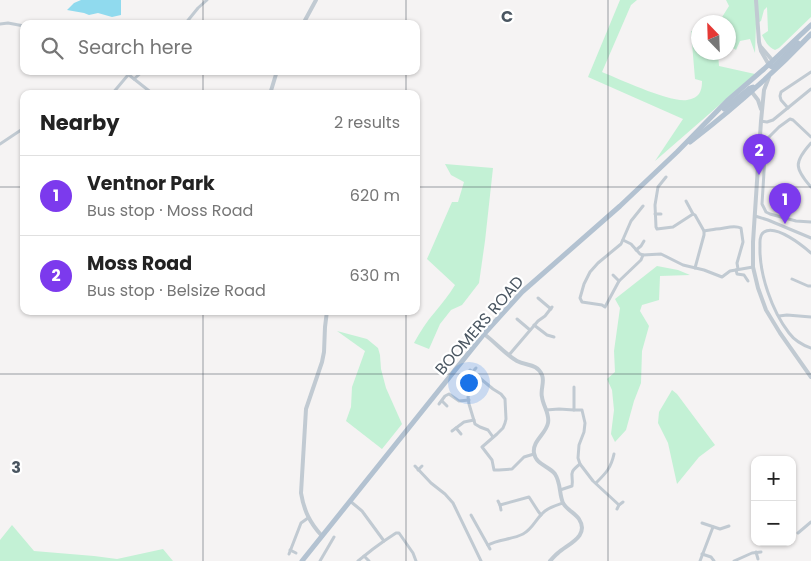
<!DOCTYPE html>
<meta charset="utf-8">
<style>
:root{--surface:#fff;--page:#f2f2f2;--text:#222;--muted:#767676;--line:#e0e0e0;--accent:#7c3aed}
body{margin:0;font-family:Poppins,sans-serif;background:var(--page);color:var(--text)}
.controls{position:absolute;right:15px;bottom:15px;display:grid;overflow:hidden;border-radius:10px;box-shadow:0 1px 4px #0004}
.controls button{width:45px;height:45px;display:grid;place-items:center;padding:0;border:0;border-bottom:1px solid var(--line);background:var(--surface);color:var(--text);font:25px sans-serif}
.compass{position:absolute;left:691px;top:15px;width:45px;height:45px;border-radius:50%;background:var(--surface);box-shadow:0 1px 4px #0004;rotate:337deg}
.you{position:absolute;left:468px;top:382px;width:18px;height:18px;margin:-12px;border:4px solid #fff;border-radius:50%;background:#1a73e8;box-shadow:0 0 0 8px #1a73e833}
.badge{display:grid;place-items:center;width:32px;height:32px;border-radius:50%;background:var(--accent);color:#fff;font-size:16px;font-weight:700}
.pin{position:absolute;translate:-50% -41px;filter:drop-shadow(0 1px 2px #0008)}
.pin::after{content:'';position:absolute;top:26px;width:18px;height:15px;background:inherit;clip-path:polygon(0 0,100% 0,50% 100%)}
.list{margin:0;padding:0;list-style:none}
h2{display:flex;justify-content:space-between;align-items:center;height:65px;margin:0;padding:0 20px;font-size:21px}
h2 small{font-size:16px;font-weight:400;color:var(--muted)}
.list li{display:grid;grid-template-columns:32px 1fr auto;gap:15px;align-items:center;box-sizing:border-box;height:80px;padding:0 20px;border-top:1px solid var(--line)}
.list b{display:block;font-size:19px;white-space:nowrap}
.list p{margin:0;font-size:16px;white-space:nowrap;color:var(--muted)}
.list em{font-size:16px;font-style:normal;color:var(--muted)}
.icon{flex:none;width:28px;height:28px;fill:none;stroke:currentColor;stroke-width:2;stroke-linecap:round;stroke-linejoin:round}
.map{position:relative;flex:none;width:811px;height:561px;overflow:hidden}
.search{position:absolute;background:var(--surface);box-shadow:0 1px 4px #0004;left:20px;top:20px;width:400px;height:55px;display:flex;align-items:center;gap:12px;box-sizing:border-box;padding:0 18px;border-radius:10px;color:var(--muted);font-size:19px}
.panel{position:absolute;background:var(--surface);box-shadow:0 1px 4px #0004;left:20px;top:90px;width:400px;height:225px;border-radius:10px}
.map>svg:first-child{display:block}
.green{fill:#c3f1d5}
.water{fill:#90daee}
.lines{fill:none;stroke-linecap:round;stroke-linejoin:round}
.minor{stroke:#c1cad2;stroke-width:3}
.tertiary{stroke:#c1cad2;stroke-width:4}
.primary{stroke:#b3c2d1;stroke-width:5}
.grid{fill:none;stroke:#4a5661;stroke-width:1;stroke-opacity:0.55}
.labels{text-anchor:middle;stroke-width:4.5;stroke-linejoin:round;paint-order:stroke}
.street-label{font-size:16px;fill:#4a5661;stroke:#fff}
.grid-label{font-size:16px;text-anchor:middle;font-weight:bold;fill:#4a5661;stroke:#fff;stroke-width:4.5;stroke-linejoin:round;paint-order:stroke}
</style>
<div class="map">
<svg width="811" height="561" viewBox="0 0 811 561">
<rect width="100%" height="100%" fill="#f5f3f3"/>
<g class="green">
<path d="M620,0H637L631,5L602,72C619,79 671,103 687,100C699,98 702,92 702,81L695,79L691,31L698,32V52L718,53L719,66L755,74L655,161L683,119L588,77Z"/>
<path d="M726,0H811V17L779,48L775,50C768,47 765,41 762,35L768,31L767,7L764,10L761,21L756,24L755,53L750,39L740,41L736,50L733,48L730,40L729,41L728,22H719L729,6Z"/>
<path d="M445,164L493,168L485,241L479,283L462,305L451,310L440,324L429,349L414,343C420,332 427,321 435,312C442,303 449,295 455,285L427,259L452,202H458L464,182L451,175Z"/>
<path d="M657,266L678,270L690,275L660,276L659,300L642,305L640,311L649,326L642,351L641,383L634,401L626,430L615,442L611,434L614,410L612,390L607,379L615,372L614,351L620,308L615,299Z"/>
<path d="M337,331L367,339L378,348L380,355L381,369L386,388L402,424L382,449L346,421L351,407L352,387L365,351Z"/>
<path d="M672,390L677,394L715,445L699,457L677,484L668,443L658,423L659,412Z"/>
<path d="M12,525L34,551L94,556L117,559L163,549L173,561H0V540Z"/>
</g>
<path class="water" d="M81,0H121V15L112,17L98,13L89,15L84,13L67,10L74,3Z"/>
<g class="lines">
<g class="minor">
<path d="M0,24L8,23L24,26"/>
<path d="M185,24L198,8L207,0"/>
<path d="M124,71L153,94"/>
<path d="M134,79L143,71"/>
<path d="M112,94L128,75"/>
<path d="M788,108L781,100L780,96L781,92L811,72"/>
<path d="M761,121L767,122L773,120L811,89"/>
<path d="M811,137L793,120L790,119L779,127L766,140L762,204L766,212L770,214L796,221L811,222"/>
<path d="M811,143C794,162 794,168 811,187"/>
<path d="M0,144L24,128"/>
<path d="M666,177L658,187L655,205L656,227L657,229L673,227L693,214L695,215L704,231V235L695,268"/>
<path d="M686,201L693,214"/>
<path d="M655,214H661"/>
<path d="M755,216L768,220L811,238"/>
<path d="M704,231C708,230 712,230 716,229C725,229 733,224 741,228L743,242L737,263L738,269"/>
<path d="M623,240L631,244L640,254L643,255L661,254L683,265L704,270L722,277L730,271L753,267"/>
<path d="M636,250L641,246L644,241"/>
<path d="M811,253C803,246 776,224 764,232C759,235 760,242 760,246C759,274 772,311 789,333C795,341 802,345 811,348"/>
<path d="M643,255L641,260L619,281L605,307L602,305L582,302L580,298L584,284L590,272L598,263L621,244L631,221L643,206"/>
<path d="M736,270L737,274L744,275L748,281"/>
<path d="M613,275L619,281"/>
<path d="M792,279L808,286H811"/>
<path d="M538,298L551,309"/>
<path d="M779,316L787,315L811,317"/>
<path d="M517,319L530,330"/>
<path d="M534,325L547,335L554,337"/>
<path d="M509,355L538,321L545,316L552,307"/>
<path d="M470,370L493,389L501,394L505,399L506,419L505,423L503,428L497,434L482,447L492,460L494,470H499L512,469L524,457L534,454"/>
<path d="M469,376L476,368"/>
<path d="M480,379L470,390L468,397L469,404L475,424L480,427L488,430L493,437"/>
<path d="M442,401L447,406"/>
<path d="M439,404L445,396L449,394L459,401L469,400"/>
<path d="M546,410L559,409L574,410V387"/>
<path d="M574,410H582L585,423L584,432L579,445L578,458L580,464L593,481L619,505"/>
<path d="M456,428L461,434"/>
<path d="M452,431L464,422L474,420"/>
<path d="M415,466L431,483L445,494L453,503L481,561"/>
<path d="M418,470L422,466"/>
<path d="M596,483C606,473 611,468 614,454"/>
<path d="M560,490L572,486C574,474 567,474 580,464"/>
<path d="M350,501L362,511L384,541L373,549L358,561"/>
<path d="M498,501L500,505L501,510"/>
<path d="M500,505L529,497L538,511L541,515"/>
<path d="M617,509L619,505L623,502"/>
<path d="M471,515L490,549"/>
<path d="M702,523L720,529L729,526"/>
<path d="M798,533L811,522"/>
<path d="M384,541L396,533H399L413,553L416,561"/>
<path d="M488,545C499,539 511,540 523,534C533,529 536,518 545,511C550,507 557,505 563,503"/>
<path d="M290,550L296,553"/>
<path d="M756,552L758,559"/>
<path d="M289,554L301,523L308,518"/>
<path d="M702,554L711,557L714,561"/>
<path d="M364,556L369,561"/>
<path d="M320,561L334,537"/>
<path d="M700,561L713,527"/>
<path d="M734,561L752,553L761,552"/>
</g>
<g class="tertiary">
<path d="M756,0L759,42L761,51L769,65"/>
<path d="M303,24L316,0"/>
<path d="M760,46L773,61"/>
<path d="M769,77L764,90L761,121L753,242V267L758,288L766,310L780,333L811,377"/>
<path d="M751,91L758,100L761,109"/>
<path d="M270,94L277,71"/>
<path d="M484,334C495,342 505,354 517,361C526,366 537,363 542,375C545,382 540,390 542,397C543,406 550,414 548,423C546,434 532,441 534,453C536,465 549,466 555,474C561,483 559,494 563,503C567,510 575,513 579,519C590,536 568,544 558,553C555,555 553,558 550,561"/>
<path d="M322,536C310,523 304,511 301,493L306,409L322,362L324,352L325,327L327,311"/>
</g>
<g class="primary">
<path d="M769,65L772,67L775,65L798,43"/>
<path d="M724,109L750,88L753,87"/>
<path d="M690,142C733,109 774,73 811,34"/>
<path d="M302,561L484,334L522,292L620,206L677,152L727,101L764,69L811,25"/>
</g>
</g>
<path class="grid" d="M203,0V24M406,0V24M608,0V561M203,71V94M406,71V94M0,187H24M416,187H811M203,311V561M406,311V561M0,374H811"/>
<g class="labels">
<g class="street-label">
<text transform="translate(479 325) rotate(-49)" y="6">BOOMERS ROAD</text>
</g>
</g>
<g class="grid-label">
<text x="507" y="22">C</text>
<text x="16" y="473">3</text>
</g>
</svg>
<div class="controls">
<button>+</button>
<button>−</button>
</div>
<svg class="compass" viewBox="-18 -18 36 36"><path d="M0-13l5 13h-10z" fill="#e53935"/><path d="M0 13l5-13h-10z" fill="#767676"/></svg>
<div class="you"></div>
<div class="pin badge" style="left:785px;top:224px">1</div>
<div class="pin badge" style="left:759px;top:175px">2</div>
<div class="search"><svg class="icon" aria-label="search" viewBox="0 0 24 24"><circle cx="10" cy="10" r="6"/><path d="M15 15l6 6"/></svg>Search here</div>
<section class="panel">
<h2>Nearby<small>2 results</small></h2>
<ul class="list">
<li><span class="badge">1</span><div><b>Ventnor Park</b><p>Bus stop · Moss Road</p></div><em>620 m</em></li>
<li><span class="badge">2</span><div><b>Moss Road</b><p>Bus stop · Belsize Road</p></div><em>630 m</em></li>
</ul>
</section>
</div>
